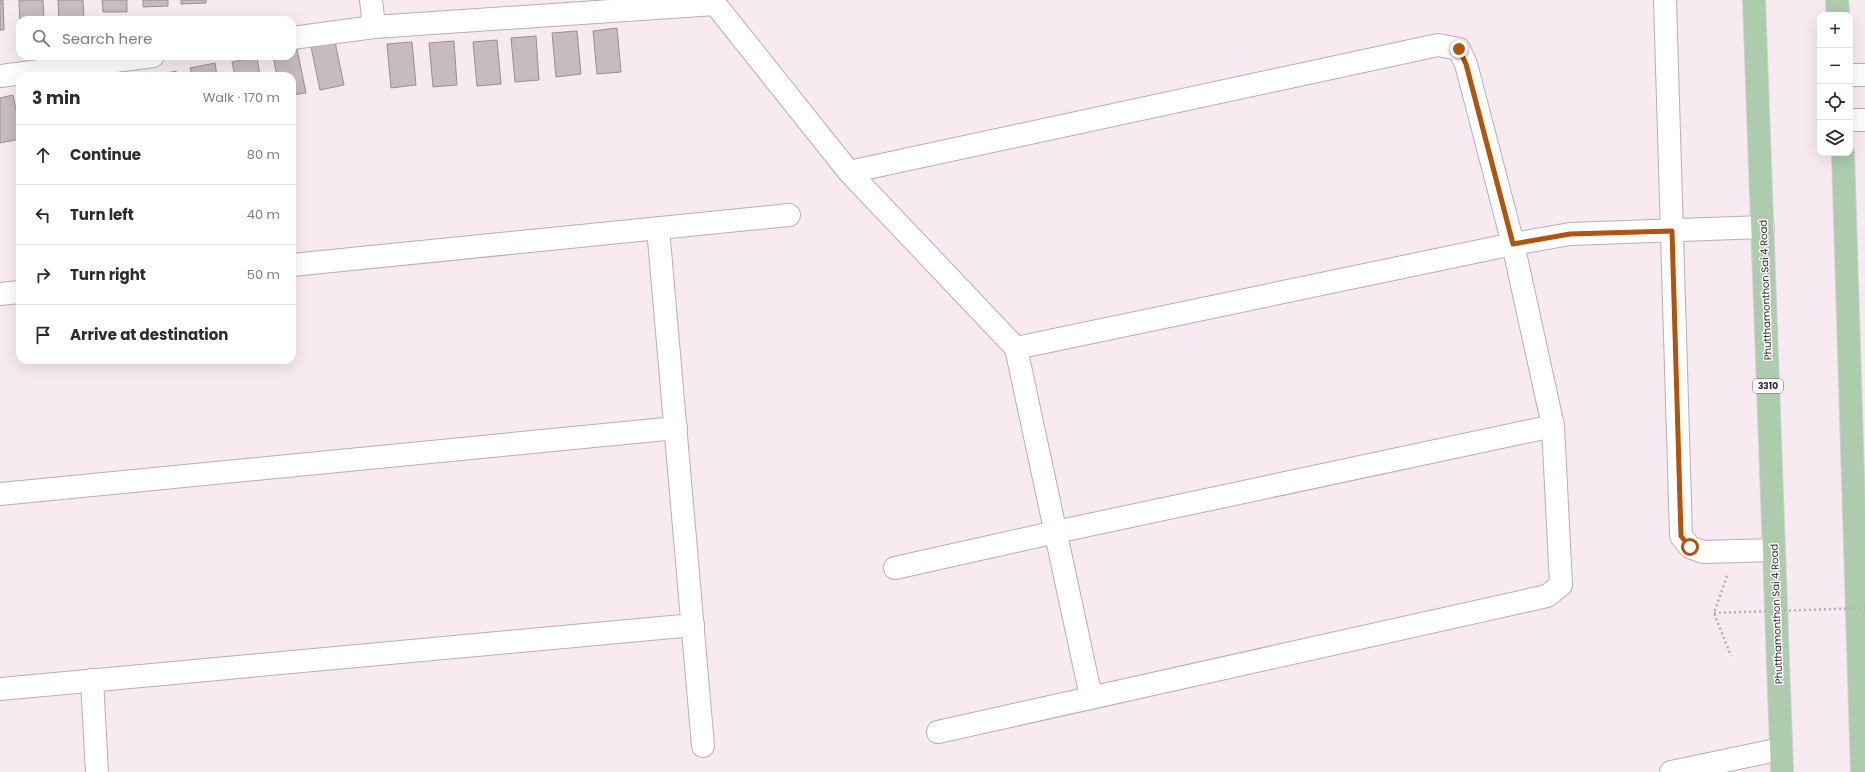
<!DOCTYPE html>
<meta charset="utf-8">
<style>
:root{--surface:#fff;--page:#f2f2f3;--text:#2b2b33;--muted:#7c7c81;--line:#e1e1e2}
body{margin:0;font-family:Poppins,sans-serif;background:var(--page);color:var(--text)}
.controls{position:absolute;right:12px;top:12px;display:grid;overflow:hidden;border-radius:8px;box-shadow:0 4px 16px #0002}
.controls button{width:36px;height:36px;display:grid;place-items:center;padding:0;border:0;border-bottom:1px solid var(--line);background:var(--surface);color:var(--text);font:20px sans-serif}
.stop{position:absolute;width:12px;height:12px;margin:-9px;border:3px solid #b45309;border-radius:50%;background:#fff}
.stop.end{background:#b45309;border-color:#fff;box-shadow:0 1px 4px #0008}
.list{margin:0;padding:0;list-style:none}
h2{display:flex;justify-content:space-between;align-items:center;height:52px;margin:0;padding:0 16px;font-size:17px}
h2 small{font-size:13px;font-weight:400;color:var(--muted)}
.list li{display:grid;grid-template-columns:26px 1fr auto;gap:12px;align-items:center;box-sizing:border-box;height:60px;padding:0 16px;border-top:1px solid var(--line)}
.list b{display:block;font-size:15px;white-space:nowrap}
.list em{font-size:13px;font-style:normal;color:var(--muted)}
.icon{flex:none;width:22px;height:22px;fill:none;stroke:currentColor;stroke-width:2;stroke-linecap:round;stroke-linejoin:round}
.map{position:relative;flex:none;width:1865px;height:772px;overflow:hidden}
.search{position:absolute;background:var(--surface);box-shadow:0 4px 16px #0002;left:16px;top:16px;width:280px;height:44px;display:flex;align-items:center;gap:10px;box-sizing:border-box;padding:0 14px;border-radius:12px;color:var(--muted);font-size:15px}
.panel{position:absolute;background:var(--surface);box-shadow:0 4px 16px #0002;left:16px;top:72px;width:280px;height:292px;border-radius:12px}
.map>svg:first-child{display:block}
.building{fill:#c7bac1;stroke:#9a8d94}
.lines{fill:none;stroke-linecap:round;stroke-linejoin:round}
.street-casing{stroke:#bbadb5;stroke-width:24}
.primary-casing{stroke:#d0cfd0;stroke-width:24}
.path{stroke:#b8adb3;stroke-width:2.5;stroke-dasharray:2 3;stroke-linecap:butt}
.street{stroke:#fff;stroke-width:22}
.primary{stroke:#adcbad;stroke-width:22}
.path-bridge{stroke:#b8adb3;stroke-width:2.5;stroke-dasharray:2 3;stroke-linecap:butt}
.route{stroke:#b45309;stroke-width:5}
.labels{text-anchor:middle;stroke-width:3;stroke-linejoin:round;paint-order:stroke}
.shield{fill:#fdfafc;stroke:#6a6668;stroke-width:1}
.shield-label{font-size:9px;font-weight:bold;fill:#2b2629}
.street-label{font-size:10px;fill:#2b2629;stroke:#fdfafc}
</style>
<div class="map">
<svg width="1865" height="772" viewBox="0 0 1865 772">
<rect width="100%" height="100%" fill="#f8eaf1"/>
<g class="building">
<path d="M0,0H3L4,30H0Z"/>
<path d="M19,0H43L44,20H20V27Z"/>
<path d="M58,0H83L84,20H59Z"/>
<path d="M102,0H127V12H103Z"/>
<path d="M143,0H168V6L143,7Z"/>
<path d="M181,0H206V3L181,4Z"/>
<path d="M617,28L621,72L597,74L593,31Z"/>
<path d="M577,31L581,74L556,77L552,33Z"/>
<path d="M536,36L539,80L515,82L511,38Z"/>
<path d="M497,40L501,84L477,86L473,42Z"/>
<path d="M454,41L457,85L433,87L429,43Z"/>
<path d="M335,42L344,85L320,90L311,47Z"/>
<path d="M412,42L416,85L391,88L387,44Z"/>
<path d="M297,49L306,93L292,95V76H277L273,56H292V50Z"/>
<path d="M257,57L260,76H235L232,62Z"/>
<path d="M215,63L217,76H192L190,68Z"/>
<path d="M176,71L177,76H153Z"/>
<path d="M13,95L20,129V139L0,143V98Z"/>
</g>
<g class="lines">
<g class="street-casing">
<g id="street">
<path d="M371,0L374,27"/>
<path d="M1665,0L1681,536L1690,547L1703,552L1774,550"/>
<path d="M292,38L374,27L715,4L849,172L1016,348L1091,697"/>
<path d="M1850,75H1865"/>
<path d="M0,76L153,56"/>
<path d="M1850,120H1865"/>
<path d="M849,172L1438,45L1459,49L1466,64L1513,244L1553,426L1561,585L1547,596L938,732"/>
<path d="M658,228L703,746"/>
<path d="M292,265L789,215"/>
<path d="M0,294L20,292"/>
<path d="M1016,348L1513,244L1570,234L1763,227"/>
<path d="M0,494L676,428"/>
<path d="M895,568L1056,532L1553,426"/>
<path d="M92,680L97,772"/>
<path d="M0,689L693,625"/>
<path d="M1671,772L1781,749"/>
</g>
</g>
<g class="primary-casing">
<g id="primary">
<path d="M1754,0L1782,772"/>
<path d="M1837,0L1838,15"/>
<path d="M1843,153L1862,772"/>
</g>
</g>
<path class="path" d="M1727,576L1714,613L1731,656"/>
<use href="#street" class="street"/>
<use href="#primary" class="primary"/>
<path class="path-bridge" d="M1714,613L1865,608"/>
</g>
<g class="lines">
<path class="route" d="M1459,49L1466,64L1513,244L1570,234L1672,231L1681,536L1690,547"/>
</g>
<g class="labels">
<rect class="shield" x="1753" y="379" width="30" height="14" rx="3"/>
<g class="shield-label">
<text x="1768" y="389">3310</text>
</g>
<g class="street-label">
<text transform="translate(1765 290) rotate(-92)" y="4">Phutthamonthon Sai 4 Road</text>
<text transform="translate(1776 614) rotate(-92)" y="4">Phutthamonthon Sai 4 Road</text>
</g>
</g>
</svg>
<div class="controls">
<button>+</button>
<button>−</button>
<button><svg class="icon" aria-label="locate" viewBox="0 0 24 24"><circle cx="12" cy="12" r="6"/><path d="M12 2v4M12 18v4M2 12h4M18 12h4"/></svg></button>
<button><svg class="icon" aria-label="layers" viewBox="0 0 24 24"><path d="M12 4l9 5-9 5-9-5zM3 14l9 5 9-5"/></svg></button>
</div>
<div class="stop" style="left:1690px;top:547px"></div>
<div class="stop end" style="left:1459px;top:49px"></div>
<div class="search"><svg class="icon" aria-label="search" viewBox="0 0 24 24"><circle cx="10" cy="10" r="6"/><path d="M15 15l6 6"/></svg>Search here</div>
<section class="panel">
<h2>3 min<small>Walk · 170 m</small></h2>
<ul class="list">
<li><svg class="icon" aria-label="ahead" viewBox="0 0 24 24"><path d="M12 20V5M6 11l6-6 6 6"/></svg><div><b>Continue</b></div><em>80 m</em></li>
<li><svg class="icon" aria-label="left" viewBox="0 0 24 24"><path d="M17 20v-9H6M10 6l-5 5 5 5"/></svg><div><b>Turn left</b></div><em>40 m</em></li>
<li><svg class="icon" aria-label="right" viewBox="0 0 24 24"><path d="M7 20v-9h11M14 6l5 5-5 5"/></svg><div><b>Turn right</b></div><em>50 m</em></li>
<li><svg class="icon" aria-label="arrive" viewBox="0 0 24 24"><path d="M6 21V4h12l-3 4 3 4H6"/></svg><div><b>Arrive at destination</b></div></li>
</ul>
</section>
</div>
